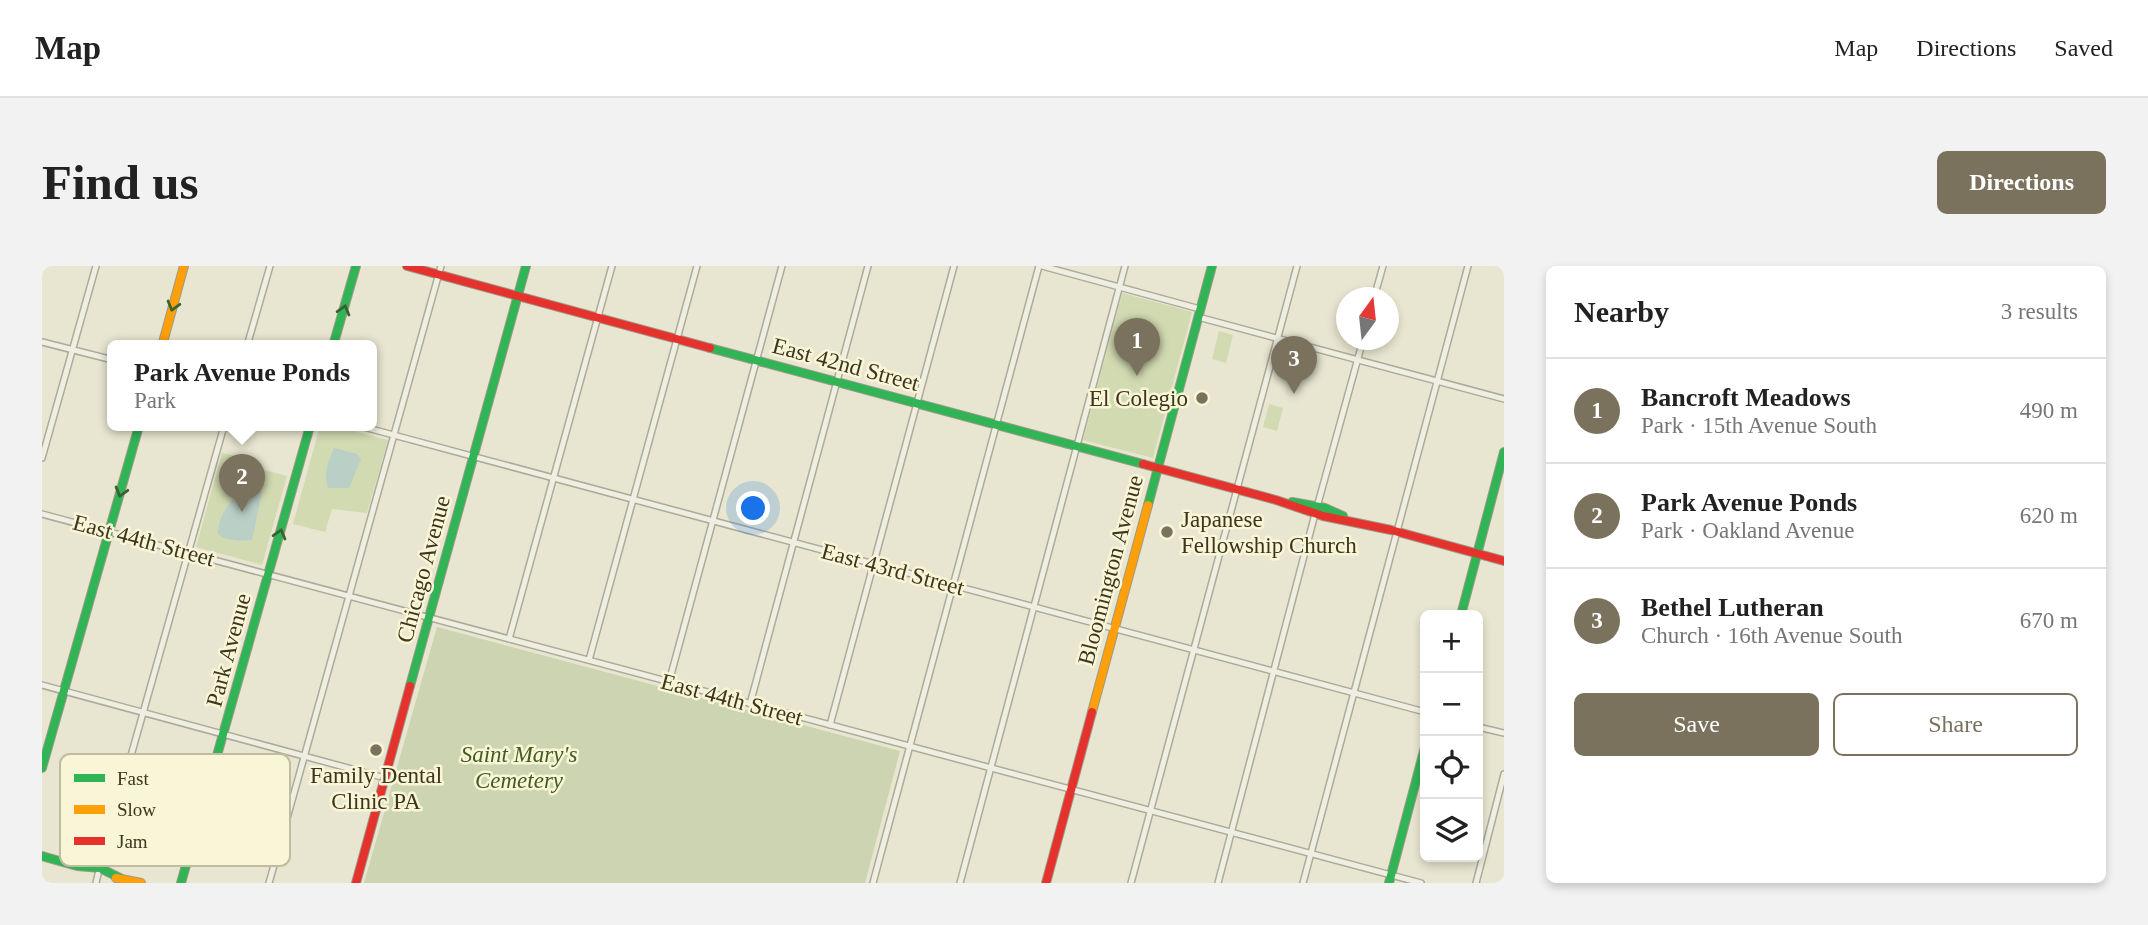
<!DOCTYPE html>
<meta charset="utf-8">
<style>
:root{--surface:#fff;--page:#f2f2f2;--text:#222;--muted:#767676;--line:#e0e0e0;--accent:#7a725d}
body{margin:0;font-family:Georgia,serif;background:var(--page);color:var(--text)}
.controls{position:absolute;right:21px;bottom:21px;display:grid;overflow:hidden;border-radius:10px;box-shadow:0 4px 10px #0003}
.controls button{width:63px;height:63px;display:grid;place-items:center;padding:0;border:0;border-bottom:2px solid var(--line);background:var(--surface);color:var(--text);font:35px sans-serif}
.compass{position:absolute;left:1294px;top:21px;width:63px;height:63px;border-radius:50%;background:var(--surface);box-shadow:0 4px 10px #0003;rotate:15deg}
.you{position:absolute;left:712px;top:243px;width:24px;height:24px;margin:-18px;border:5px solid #fff;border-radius:50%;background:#1a73e8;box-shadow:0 0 0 10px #1a73e833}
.badge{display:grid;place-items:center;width:46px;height:46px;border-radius:50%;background:var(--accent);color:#fff;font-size:23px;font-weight:700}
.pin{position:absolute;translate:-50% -58px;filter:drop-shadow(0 2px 4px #0008)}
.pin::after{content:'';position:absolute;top:37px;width:24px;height:21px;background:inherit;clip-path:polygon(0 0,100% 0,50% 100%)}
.popup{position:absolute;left:65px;top:74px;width:270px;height:91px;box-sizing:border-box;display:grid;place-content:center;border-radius:10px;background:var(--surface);filter:drop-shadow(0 2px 5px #0005);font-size:23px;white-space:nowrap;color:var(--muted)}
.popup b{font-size:26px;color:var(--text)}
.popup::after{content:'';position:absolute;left:50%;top:100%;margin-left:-14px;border:14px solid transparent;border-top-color:var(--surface)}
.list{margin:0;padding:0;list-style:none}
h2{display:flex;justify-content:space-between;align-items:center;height:91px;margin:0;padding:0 28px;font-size:30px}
h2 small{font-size:23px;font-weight:400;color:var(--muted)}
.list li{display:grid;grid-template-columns:46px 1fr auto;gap:21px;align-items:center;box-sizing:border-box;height:105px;padding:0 28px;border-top:2px solid var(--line)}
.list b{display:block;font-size:26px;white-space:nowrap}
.list p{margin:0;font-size:23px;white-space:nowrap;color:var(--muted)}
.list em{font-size:23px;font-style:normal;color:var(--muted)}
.actions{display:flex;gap:14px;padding:21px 28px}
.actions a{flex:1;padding:16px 0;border:2px solid var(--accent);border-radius:10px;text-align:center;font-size:24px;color:var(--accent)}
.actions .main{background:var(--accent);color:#fff}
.icon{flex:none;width:38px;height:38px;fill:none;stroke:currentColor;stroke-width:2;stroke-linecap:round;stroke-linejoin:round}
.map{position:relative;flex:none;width:1462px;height:617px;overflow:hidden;border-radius:10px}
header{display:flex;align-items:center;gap:42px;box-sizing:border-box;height:98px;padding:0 35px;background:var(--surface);border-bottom:2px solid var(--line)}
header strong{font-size:33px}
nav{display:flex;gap:38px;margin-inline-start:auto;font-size:24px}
.intro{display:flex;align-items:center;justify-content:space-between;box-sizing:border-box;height:168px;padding:0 42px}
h1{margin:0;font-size:49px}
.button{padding:18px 32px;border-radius:10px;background:var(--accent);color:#fff;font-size:24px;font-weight:700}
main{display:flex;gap:42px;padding:0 42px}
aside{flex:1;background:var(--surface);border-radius:10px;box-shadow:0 4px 10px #0003}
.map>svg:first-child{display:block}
.green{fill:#d1dab1}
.cemetery{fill:#ccd4b1}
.water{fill:#bacfc6}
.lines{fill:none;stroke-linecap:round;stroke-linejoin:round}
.street-casing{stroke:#aeaa98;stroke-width:8}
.fast-casing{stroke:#9d9a88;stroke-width:10}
.slow-casing{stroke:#9d9a88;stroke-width:10}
.jam-casing{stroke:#9d9a88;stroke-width:10}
.street{stroke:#efeee2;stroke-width:5}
.fast{stroke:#30b455;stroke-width:8}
.slow{stroke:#ff9f0a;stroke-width:8}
.jam{stroke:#e5322d;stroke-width:8}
.oneway{stroke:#396132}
.poi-dot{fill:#7a725d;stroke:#f8f6d6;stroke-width:2.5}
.labels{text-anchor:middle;stroke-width:5;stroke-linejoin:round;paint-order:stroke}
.street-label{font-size:23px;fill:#3e341f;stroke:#f8f6d6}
.poi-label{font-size:23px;fill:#3e341f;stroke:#f8f6d6;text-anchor:end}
.park-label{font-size:23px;font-style:italic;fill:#425c24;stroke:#f8f6d6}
.key{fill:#f8f6d6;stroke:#c0bc9f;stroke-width:2}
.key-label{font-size:19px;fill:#3e341f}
</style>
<header>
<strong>Map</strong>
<nav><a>Map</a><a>Directions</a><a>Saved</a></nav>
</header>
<div class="intro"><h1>Find us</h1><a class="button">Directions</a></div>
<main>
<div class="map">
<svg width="1462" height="617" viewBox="0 0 1462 617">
<rect width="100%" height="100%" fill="#e8e6d0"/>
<g class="green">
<path d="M1080,27L1150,46L1111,192L1041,174Z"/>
<path d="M1177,65L1191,69L1184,97L1170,93Z"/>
<path d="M1227,138L1241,142L1235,165L1221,161Z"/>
<path d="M278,160H292L346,174L325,247L290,243L283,266L251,258Z"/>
<path d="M180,187L213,195L212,201L245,210L220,299L154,281Z"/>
</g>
<path class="cemetery" d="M395,361L858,485L823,617H322Z"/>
<g class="water">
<path d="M292,182L315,188L319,193L307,222H286C281,208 286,196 292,182Z"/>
<path d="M200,213C208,215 217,218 220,226L210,274C199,275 183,275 176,268C176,252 184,242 193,230C196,225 197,218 200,213Z"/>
</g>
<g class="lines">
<g class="street-casing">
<g id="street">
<path d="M1000,0L1158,43"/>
<path d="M1332,32L1341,0"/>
<path d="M1156,51L1462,133"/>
<path d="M0,76L71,94"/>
<path d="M205,80L228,0"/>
<path d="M318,160L1383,446"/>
<path d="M0,192L54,0"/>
<path d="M1275,241L1321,74"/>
<path d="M0,248L1379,617"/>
<path d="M467,373L570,0"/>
<path d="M547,394L655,0"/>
<path d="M627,416L740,0"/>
<path d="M0,419L343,512"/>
<path d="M708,438L826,0"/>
<path d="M788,459L912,0"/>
<path d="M1436,461L1462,467"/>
<path d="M57,603L182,160"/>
<path d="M54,617L56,608"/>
<path d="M227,617L399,0"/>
<path d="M831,617L997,0"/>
<path d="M918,617L1083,0"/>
<path d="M1089,617L1255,0"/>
<path d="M1176,617L1273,248"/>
<path d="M1261,617L1426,0"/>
<path d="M1434,617L1462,508"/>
</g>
</g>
<g class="fast-casing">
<g id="fast">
<path d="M291,80L314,0"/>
<path d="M668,82L1101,198"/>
<path d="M1250,236L1283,242L1301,250"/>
<path d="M1106,239L1170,0"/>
<path d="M1419,349L1462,186"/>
<path d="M368,420L484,0"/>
<path d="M0,502L97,160"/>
<path d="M0,590L35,600L58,602L78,612"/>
<path d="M139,617L268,160"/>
<path d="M1347,617L1383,481"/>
</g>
</g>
<g class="slow-casing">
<g id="slow">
<path d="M120,80L142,0"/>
<path d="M1050,446L1106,239"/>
<path d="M74,612L99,617"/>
</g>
</g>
<g class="jam-casing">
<g id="jam">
<path d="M365,0L668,82"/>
<path d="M1101,198L1234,234L1281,250L1349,264L1462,295"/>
<path d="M314,617L368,420"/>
<path d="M1004,617L1050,446"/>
</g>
</g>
<use href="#street" class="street"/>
<use href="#fast" class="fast"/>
<use href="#slow" class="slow"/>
<use href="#jam" class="jam"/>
</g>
<defs><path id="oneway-chevron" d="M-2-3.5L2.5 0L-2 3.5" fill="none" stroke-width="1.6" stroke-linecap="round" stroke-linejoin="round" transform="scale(1.75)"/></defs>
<g class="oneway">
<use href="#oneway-chevron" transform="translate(131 40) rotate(106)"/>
<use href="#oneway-chevron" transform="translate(302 44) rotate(-74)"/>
<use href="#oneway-chevron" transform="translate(79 226) rotate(106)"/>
<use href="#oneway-chevron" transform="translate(238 268) rotate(-74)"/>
</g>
<g class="poi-dot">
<circle cx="1160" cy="132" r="7"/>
<circle cx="1125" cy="266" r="7"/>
<circle cx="334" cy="484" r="7"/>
</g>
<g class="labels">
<g class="street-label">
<text transform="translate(804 98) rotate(15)" y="8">East 42nd Street</text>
<text transform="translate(102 274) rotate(15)" y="8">East 44th Street</text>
<text transform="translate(381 303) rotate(-75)" y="8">Chicago Avenue</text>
<text transform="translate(851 303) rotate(15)" y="8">East 43rd Street</text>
<text transform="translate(1068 304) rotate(-75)" y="8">Bloomington Avenue</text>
<text transform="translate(186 384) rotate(-75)" y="8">Park Avenue</text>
<text transform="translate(690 433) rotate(15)" y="8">East 44th Street</text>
</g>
<g class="poi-label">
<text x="1146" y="140">El Colegio</text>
<text x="1139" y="261" text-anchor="start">Japanese<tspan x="1139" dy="26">Fellowship Church</tspan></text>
<text x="334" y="517" text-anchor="middle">Family Dental<tspan x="334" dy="26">Clinic PA</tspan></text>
</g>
<g class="park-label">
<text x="477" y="496">Saint Mary's<tspan x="477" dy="26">Cemetery</tspan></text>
</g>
</g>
<rect x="18" y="488" width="230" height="112" rx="10" class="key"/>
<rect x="32" y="508" width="31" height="8" fill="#30b455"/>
<rect x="32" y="539" width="31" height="9" fill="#ff9f0a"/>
<rect x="32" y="571" width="31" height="8" fill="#e5322d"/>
<g class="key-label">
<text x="75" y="519">Fast</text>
<text x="75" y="550">Slow</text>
<text x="75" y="582">Jam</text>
</g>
</svg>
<div class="controls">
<button>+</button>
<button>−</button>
<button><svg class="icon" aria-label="locate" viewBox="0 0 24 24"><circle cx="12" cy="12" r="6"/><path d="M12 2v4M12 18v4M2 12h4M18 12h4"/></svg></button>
<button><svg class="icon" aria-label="layers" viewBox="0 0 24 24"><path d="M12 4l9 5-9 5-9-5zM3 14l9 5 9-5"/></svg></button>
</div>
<svg class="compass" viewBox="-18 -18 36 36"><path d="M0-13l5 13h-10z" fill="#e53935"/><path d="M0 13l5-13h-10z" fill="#767676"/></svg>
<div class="you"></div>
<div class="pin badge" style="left:1095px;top:110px">1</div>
<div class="pin badge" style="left:200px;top:246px">2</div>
<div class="popup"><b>Park Avenue Ponds</b>Park</div>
<div class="pin badge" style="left:1252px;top:128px">3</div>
</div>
<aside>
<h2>Nearby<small>3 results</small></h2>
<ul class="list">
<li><span class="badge">1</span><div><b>Bancroft Meadows</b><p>Park · 15th Avenue South</p></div><em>490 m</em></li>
<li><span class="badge">2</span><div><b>Park Avenue Ponds</b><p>Park · Oakland Avenue</p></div><em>620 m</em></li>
<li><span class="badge">3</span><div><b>Bethel Lutheran</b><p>Church · 16th Avenue South</p></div><em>670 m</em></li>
</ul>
<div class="actions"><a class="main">Save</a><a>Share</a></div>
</aside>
</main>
